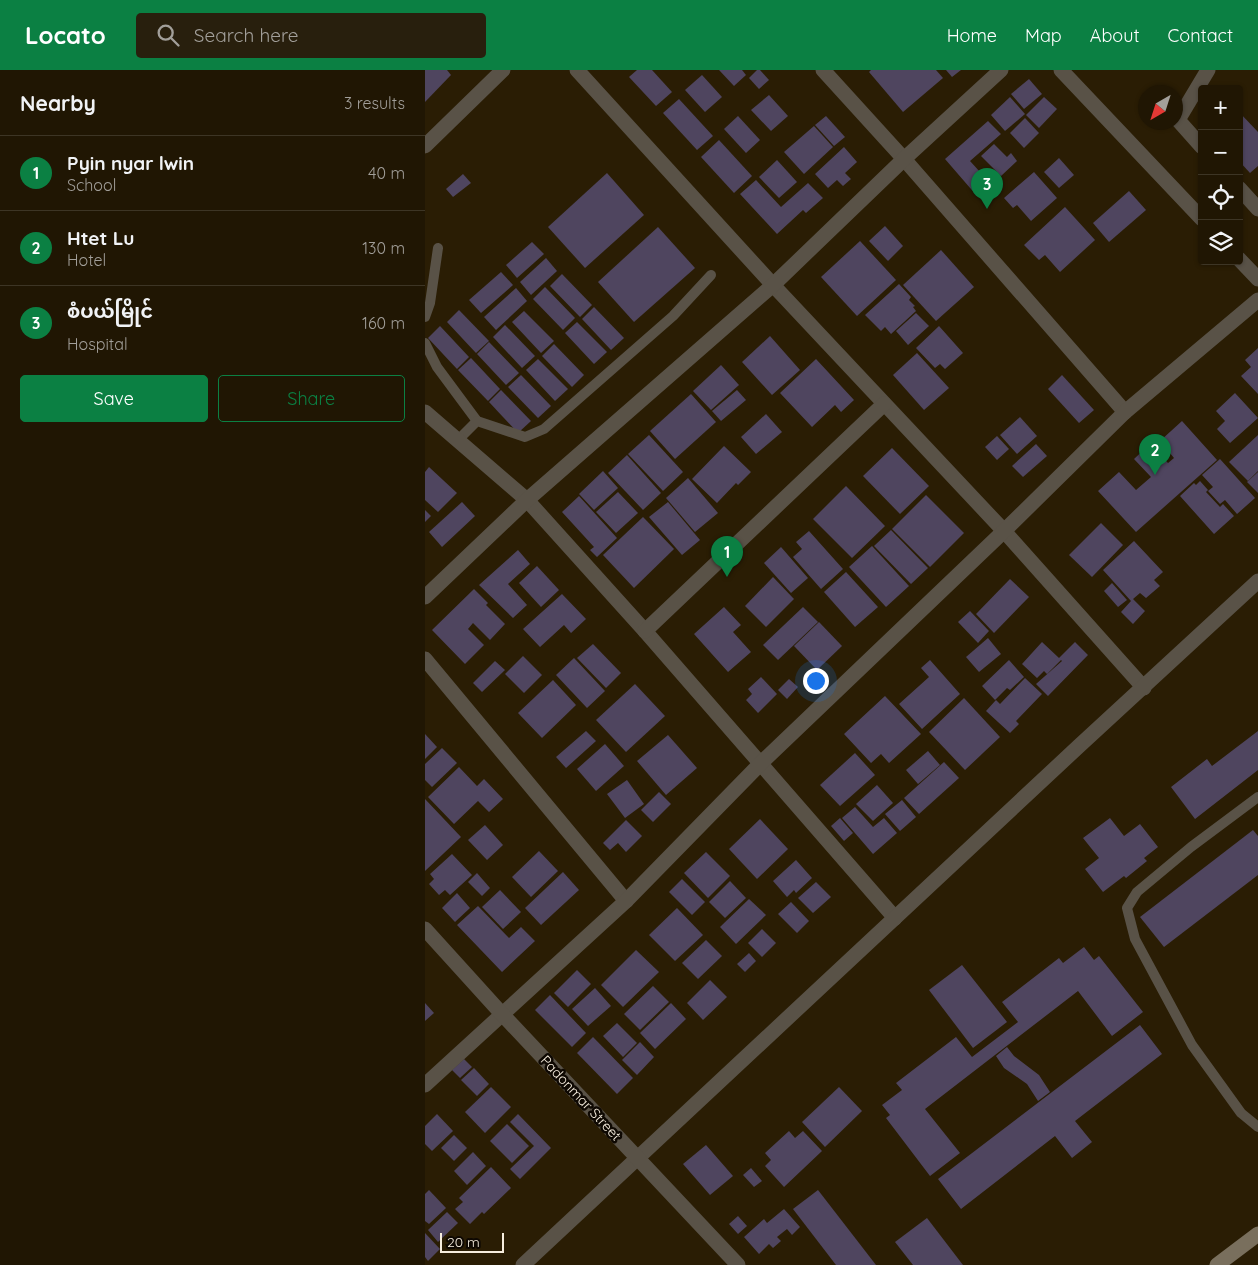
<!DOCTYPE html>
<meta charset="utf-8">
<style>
:root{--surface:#201603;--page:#281f0d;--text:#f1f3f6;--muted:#a29f9a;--line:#3d3525;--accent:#0b8043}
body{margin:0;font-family:Quicksand,"Noto Sans Myanmar",sans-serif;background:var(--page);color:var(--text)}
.controls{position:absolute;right:15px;top:15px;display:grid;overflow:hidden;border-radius:5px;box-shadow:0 1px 4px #0004}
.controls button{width:45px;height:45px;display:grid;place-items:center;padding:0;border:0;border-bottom:1px solid var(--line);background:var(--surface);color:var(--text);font:25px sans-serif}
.compass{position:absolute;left:713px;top:15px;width:45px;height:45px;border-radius:50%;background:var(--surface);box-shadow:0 1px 4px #0004;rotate:219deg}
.scale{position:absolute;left:15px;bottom:12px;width:64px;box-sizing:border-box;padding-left:5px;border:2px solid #f6edde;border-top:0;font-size:14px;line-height:18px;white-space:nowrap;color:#f6edde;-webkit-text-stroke:4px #0e0802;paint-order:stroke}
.you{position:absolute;left:390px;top:610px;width:18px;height:18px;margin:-12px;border:4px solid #fff;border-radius:50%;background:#1a73e8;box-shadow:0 0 0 8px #1a73e833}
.badge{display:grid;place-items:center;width:32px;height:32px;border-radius:50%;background:var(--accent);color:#fff;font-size:16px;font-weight:700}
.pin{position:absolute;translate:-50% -41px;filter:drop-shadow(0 1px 2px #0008)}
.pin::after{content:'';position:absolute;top:26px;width:18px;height:15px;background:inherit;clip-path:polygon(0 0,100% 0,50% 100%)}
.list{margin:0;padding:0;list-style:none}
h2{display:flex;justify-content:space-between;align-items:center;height:65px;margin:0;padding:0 20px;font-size:21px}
h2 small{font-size:16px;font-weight:400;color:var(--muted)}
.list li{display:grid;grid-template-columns:32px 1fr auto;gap:15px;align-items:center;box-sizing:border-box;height:75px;padding:0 20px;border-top:1px solid var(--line)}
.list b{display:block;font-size:19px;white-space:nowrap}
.list p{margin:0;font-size:16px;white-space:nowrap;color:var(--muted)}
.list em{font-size:16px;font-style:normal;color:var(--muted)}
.actions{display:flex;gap:10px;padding:15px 20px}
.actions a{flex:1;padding:11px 0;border:1px solid var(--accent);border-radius:5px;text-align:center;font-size:18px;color:var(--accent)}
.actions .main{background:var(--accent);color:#fff}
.icon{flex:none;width:28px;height:28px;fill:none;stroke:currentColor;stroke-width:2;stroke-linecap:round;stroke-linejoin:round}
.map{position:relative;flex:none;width:833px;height:1195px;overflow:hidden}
header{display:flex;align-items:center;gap:30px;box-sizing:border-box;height:70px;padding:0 25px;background:var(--accent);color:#fff}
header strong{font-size:24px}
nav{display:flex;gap:28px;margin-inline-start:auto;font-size:18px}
.search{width:350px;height:45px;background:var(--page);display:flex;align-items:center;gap:12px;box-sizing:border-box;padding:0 18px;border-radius:5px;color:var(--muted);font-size:19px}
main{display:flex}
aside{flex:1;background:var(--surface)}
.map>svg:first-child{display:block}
.building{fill:#4f455f}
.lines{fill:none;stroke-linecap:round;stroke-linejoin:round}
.service{stroke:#595247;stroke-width:10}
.minor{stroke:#595247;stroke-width:15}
.tertiary{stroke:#595247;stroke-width:15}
.secondary{stroke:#796f5d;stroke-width:15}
.labels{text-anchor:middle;stroke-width:5;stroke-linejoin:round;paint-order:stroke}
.street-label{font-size:14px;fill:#f6edde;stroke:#0e0802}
</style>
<header>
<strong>Locato</strong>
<div class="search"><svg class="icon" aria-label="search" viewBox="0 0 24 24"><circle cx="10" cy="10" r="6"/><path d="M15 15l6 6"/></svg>Search here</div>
<nav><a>Home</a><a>Map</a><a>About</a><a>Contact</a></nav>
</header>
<main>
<aside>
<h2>Nearby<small>3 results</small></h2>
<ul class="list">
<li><span class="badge">1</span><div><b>Pyin nyar lwin</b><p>School</p></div><em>40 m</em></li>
<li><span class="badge">2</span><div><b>Htet Lu</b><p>Hotel</p></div><em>130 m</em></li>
<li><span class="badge">3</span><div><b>စံပယ်မြိုင်</b><p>Hospital</p></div><em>160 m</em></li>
</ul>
<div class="actions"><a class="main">Save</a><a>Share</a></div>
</aside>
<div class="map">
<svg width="833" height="1195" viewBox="0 0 833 1195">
<rect width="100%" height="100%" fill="#2a1d04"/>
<g class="building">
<path d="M0,0H22L26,5L0,32Z"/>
<path d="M212,0H227L247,22L231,36L204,7Z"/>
<path d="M294,0H317L321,5L309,16Z"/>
<path d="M332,0H335L344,10L334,19L324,8Z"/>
<path d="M446,0H511L518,8L478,42L444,2Z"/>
<path d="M521,0H536L527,7Z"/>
<path d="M277,5L297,27L280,42L260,20Z"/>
<path d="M604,9L617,24L599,39L586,24Z"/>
<path d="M344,25L363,46L346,61L326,40Z"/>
<path d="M585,27L600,44L580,61L566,45Z"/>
<path d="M619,27L632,39L614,58L601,45Z"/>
<path d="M254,29L288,66L272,80L238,43Z"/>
<path d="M814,42L833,62V96L825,103L814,91Z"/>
<path d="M313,46L335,70L321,83L299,59Z"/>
<path d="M401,46L420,67L409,76L390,55Z"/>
<path d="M600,48L614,63L599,78L585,63Z"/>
<path d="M563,51L576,64L545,91L566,114L552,126L520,89Z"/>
<path d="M389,56L408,77L379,104L359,82Z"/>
<path d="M294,70L327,106L309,123L276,87Z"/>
<path d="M569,74L582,87L586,83L592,91L576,106L556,86Z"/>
<path d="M419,77L432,92L420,103L426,109L418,116L412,110L403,118L390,104Z"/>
<path d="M634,88L649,105L634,118L619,102Z"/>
<path d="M352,90L372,112L354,128L334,107Z"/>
<path d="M609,102L632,128L606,151L592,135L588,138L579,128Z"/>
<path d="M182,103L219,145L160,198L123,157Z"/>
<path d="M38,104L46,113L28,127L21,119Z"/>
<path d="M331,110L356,137L383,113L398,128L381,143L378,140L352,164L315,124Z"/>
<path d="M704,121L721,140L684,172L668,153Z"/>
<path d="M640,137L670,170L635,202L620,185L614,190L599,175Z"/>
<path d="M460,156L478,176L463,191L444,171Z"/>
<path d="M233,157L270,198L209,252L173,212Z"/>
<path d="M435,171L471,210L432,246L396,207Z"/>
<path d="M107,172L119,184L92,208L81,195Z"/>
<path d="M516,180L549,217L511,251L478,215Z"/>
<path d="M121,188L132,201L106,225L95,212Z"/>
<path d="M76,202L88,215L56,243L44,230Z"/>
<path d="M137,204L167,235L155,247L125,216Z"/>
<path d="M474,214L486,227L484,230L490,236L488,237L491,241L466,264L460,257L456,261L440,245Z"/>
<path d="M120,217L150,248L138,260L108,229Z"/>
<path d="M91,218L102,231L71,260L59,247Z"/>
<path d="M169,237L199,268L186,280L157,249Z"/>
<path d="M34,240L64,271L51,283L22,252Z"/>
<path d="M99,241L129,271L116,283L87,252Z"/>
<path d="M491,243L504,256L483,275L471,261Z"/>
<path d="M152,252L182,282L169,294L140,263Z"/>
<path d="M80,255L110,286L97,298L68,267Z"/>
<path d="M15,256L44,287L32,299L3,268Z"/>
<path d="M514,256L538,283L520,299L515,294L510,298L491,278Z"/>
<path d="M345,266L375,300L347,325L317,292Z"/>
<path d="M64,272L94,303L81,315L52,284Z"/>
<path d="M129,274L159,305L147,317L117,286Z"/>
<path d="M833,278V324L816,306L826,297L820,290Z"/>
<path d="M492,283L524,318L499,340L468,305Z"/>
<path d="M46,288L75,319L63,331L33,300Z"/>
<path d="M113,289L143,319L130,331L101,300Z"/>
<path d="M391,289L429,330L416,342L410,335L387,357L355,323Z"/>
<path d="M296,295L314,315L286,340L268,321Z"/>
<path d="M96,305L126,336L113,348L83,317Z"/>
<path d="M637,305L669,340L654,353L623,319Z"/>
<path d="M76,320L106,351L93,363L64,332Z"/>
<path d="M312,320L321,330L296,351L287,341Z"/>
<path d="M810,323L833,348L805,373L792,359L800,351L791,341Z"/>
<path d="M266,324L291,352L250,389L225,361Z"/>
<path d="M341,344L357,362L331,384L316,367Z"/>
<path d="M595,347L612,366L592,384L575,365Z"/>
<path d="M757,351L792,390L711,462L673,421L694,402L711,420L726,407L709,389L725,374L743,393L749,388L735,371Z"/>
<path d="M224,365L258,402L238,421L203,384Z"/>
<path d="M833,365V401L823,411L804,392Z"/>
<path d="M572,366L584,379L572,390L560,377Z"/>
<path d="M611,374L622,386L598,407L587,396Z"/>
<path d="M299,376L326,402L313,415L311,413L292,433L267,409Z"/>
<path d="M467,378L504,416L475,444L438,406Z"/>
<path d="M202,385L236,423L218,440L183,403Z"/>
<path d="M795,389L830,428L812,444L800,430L795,434L783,421L788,417L777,405Z"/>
<path d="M4,397L32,423L13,442L0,430V402Z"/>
<path d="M178,401L193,418L169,440L154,424Z"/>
<path d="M833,402V423L822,412Z"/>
<path d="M263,408L293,443L270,462L241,428Z"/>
<path d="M775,411L783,420L781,422L795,437L798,434L809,446L789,464L755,426L769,413L771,415Z"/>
<path d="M421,416L460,456L427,488L388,449Z"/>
<path d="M193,422L213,443L191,463L171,442Z"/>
<path d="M501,425L539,463L505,497L467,459Z"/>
<path d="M154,426L192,468L172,487L165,480L169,477L137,442Z"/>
<path d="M37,432L50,446L17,477L4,462Z"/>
<path d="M243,432L275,470L257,485L224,447Z"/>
<path d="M0,440L6,446L0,452Z"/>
<path d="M218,447L249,479L209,518L178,485Z"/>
<path d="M676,453L698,475L667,507L644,485Z"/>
<path d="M466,460L503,498L486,514L449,476Z"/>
<path d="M384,461L418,499L396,519L368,487L377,479L371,472Z"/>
<path d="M709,471L738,502L729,510L735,516L721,528L715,523L708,529L720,541L708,554L696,542L706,531L678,500Z"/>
<path d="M447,476L484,516L461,537L424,497Z"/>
<path d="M356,477L383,508L366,523L339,493Z"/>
<path d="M93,480L105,494L83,514L102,535L88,548L54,515Z"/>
<path d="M112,496L134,520L116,537L94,513Z"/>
<path d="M421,502L453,537L430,557L399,522Z"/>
<path d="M348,507L369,529L341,557L320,536Z"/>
<path d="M585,509L604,527L569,563L551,544Z"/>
<path d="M687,513L702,530L693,537L679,521Z"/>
<path d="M49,519L63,533L61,535L80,554L65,570L48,553L43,559L59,575L40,594L7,560Z"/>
<path d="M137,524L161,549L146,563L139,555L115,577L98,559Z"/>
<path d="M299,537L316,555L308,562L326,582L303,602L269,564Z"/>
<path d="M378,537L393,552L353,590L338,575Z"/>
<path d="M545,541L564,561L553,573L533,552Z"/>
<path d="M394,552L417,576L392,600L369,576Z"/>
<path d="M563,568L576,584L554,602L541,587Z"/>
<path d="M617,572L634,588L650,572L663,585L623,626L611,614L637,591L636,590L622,604L619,601L612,608L597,594Z"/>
<path d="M168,574L196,603L181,618L152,588Z"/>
<path d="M98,586L117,605L99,623L80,604Z"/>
<path d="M149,588L180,621L162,638L131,605Z"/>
<path d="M505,590L535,624L497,659L474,634L504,607L496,598Z"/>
<path d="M584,590L599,607L585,620L582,618L570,630L557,616Z"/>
<path d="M70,591L80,600L57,622L48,613Z"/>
<path d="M336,607L352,624L333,643L321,630L327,624L323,619Z"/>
<path d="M600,608L617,624L591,651L594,654L585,663L561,641L571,630L575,634Z"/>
<path d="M364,609L373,617L362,629L353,620Z"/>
<path d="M128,610L151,635L117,668L93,643Z"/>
<path d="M210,614L240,646L201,682L171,650Z"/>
<path d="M460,626L496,664L464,693L456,684L446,693L419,664Z"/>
<path d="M539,628L575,667L540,700L504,662Z"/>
<path d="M161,661L171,671L141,698L131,687Z"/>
<path d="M833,661V700L770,749L746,717L782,689L787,696Z"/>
<path d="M0,664L12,677L0,689Z"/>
<path d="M243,665L272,698L241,725L212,691Z"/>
<path d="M180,674L199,696L171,721L152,699Z"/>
<path d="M17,678L32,693L7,717L0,710V694Z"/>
<path d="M503,681L515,695L493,714L481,700Z"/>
<path d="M430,683L450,705L415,736L395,715Z"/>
<path d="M519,692L534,708L494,744L479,728Z"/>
<path d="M34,697L52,716L59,709L78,729L64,742L53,731L29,754L3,727Z"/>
<path d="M202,710L219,734L200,748L182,724Z"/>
<path d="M452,715L468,733L448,751L431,734Z"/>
<path d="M234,722L246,734L228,752L216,740Z"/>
<path d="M0,729L36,767L0,801Z"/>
<path d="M477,730L491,747L475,761L460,744Z"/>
<path d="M430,737L448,757L459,748L472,763L448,784L417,748Z"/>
<path d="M415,748L428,763L419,771L406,756Z"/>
<path d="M685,748L699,766L715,754L733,777L719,788L722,791L701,808L699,806L678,822L660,799L674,788L658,768Z"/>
<path d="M335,749L363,779L332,809L304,779Z"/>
<path d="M201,750L217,766L201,782L193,773L185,780L178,773Z"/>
<path d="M60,755L78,775L62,790L43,770Z"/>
<path d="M828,760L833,766V805L739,877L715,847Z"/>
<path d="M114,781L133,801L106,827L87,807Z"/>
<path d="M281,782L305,806L283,828L259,803Z"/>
<path d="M27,784L47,805L25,825L20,820L14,825L4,814L9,809L5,804Z"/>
<path d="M371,790L387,808L371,823L369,820L362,827L348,811Z"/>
<path d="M138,802L154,820L116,855L100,838Z"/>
<path d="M52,803L65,818L57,826L43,812Z"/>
<path d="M257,809L280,832L267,845L244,822Z"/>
<path d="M305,811L321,828L300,848L284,832Z"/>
<path d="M391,812L406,827L388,843L373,828Z"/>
<path d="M75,820L96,842L78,859L57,837Z"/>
<path d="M32,823L45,838L30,852L17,838Z"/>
<path d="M324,829L341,845L311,874L295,857Z"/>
<path d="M366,832L384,851L372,863L353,844Z"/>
<path d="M53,836L84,868L96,857L110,871L77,902L32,855Z"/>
<path d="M252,838L278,865L250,891L224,865Z"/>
<path d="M337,859L351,873L337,887L323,873Z"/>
<path d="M281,870L297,886L273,909L257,893Z"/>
<path d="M659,877L669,890L674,886L718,942L687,966L653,921L500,1039L535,1083L505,1106L461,1048L465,1045L457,1035L477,1020L471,1013L531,967L547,987L593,952L577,932L634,888L638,893Z"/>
<path d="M211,880L234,902L198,937L176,915Z"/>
<path d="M324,883L331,891L320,902L312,894Z"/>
<path d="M537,895L582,952L548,978L504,920Z"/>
<path d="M152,900L166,914L143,937L129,923Z"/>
<path d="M285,910L302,927L278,950L262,933Z"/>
<path d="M228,916L244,932L215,960L199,944Z"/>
<path d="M170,918L186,936L163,956L147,939Z"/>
<path d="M125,925L161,963L147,977L110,940Z"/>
<path d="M0,933L9,943L0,951Z"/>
<path d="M246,933L261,949L230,979L215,963Z"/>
<path d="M192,953L212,973L198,987L178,966Z"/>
<path d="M715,955L737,984L650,1051L667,1072L647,1088L630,1066L536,1139L513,1109Z"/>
<path d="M168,967L208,1008L192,1024L152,983Z"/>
<path d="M215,972L229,987L212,1005L197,990Z"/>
<path d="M582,977L589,986L614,1005L625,1022L613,1031L602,1014L579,998L571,986Z"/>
<path d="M39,989L47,997L35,1008L27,1000Z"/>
<path d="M49,998L64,1014L52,1026L36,1010Z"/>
<path d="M66,1017L86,1037L60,1063L40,1042Z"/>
<path d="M414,1017L437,1041L400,1077L377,1052Z"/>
<path d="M12,1044L28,1061L7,1081L0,1074V1056Z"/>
<path d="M93,1044L126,1078L95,1109L85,1099L109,1076L85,1052Z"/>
<path d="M82,1054L104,1076L87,1093L65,1071Z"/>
<path d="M364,1061L370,1068L378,1061L397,1081L359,1117L340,1096L346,1090L340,1083Z"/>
<path d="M29,1065L42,1078L29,1091L16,1078Z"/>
<path d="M281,1075L308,1106L285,1125L258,1094Z"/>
<path d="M48,1082L61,1096L42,1115L29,1101Z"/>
<path d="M66,1097L86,1118L59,1144L57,1142L45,1154L30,1139L38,1132L34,1128Z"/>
<path d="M326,1098L337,1111L329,1117L318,1105Z"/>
<path d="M4,1120L21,1138L4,1154L0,1151V1124Z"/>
<path d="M393,1120L451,1195H411L368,1139Z"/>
<path d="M359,1139L375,1157L367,1165L362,1159L352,1167L356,1171L348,1178L344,1174L334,1184L319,1167L339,1149L342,1153Z"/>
<path d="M22,1142L33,1153L13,1172L3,1160Z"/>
<path d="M313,1146L322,1156L313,1164L304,1154Z"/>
<path d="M502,1148L538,1195H488L470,1172Z"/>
<path d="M0,1163L15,1179L3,1191L0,1187Z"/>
</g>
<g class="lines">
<g class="service">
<path d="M0,247L5,233L13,178"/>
<path d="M0,273L12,297L52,351"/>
<path d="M33,370L52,351L100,367L119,359L248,246L286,205"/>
<path d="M833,727L766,777L712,822L702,838L710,869L767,975L816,1043L833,1057"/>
</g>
<g class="minor">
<path d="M152,0L348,215L579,461L719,618"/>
<path d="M398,0L479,89L700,342"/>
<path d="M636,0L777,149"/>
<path d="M0,76L78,0"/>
<path d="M777,77L753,50L783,0"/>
<path d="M814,118L833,139"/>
<path d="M814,189L833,209"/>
<path d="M0,342L102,430L220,561L470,848"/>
<path d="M0,527L102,430L348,215L479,89L576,0"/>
<path d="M220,561L459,334"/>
<path d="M0,589L201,831"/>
<path d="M0,1015L201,831L335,694L579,461L700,342L833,230"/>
<path d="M98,1195L654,676L833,511"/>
</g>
<path class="tertiary" d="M0,859L77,944L313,1195"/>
<path class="secondary" d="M792,1195L833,1164"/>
</g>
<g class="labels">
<g class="street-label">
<text transform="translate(156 1028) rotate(47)" y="5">Padonmar Street</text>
</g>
</g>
</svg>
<div class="controls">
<button>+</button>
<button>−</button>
<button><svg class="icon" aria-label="locate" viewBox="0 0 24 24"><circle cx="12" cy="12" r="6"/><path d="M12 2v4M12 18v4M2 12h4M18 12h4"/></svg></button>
<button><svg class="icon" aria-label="layers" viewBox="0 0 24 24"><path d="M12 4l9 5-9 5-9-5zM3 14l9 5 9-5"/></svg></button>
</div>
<svg class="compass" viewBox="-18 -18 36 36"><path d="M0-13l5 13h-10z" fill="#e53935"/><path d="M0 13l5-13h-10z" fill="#a29f9a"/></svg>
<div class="scale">20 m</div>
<div class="you"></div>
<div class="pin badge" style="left:302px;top:507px">1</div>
<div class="pin badge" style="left:730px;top:405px">2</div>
<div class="pin badge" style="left:562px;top:139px">3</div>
</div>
</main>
